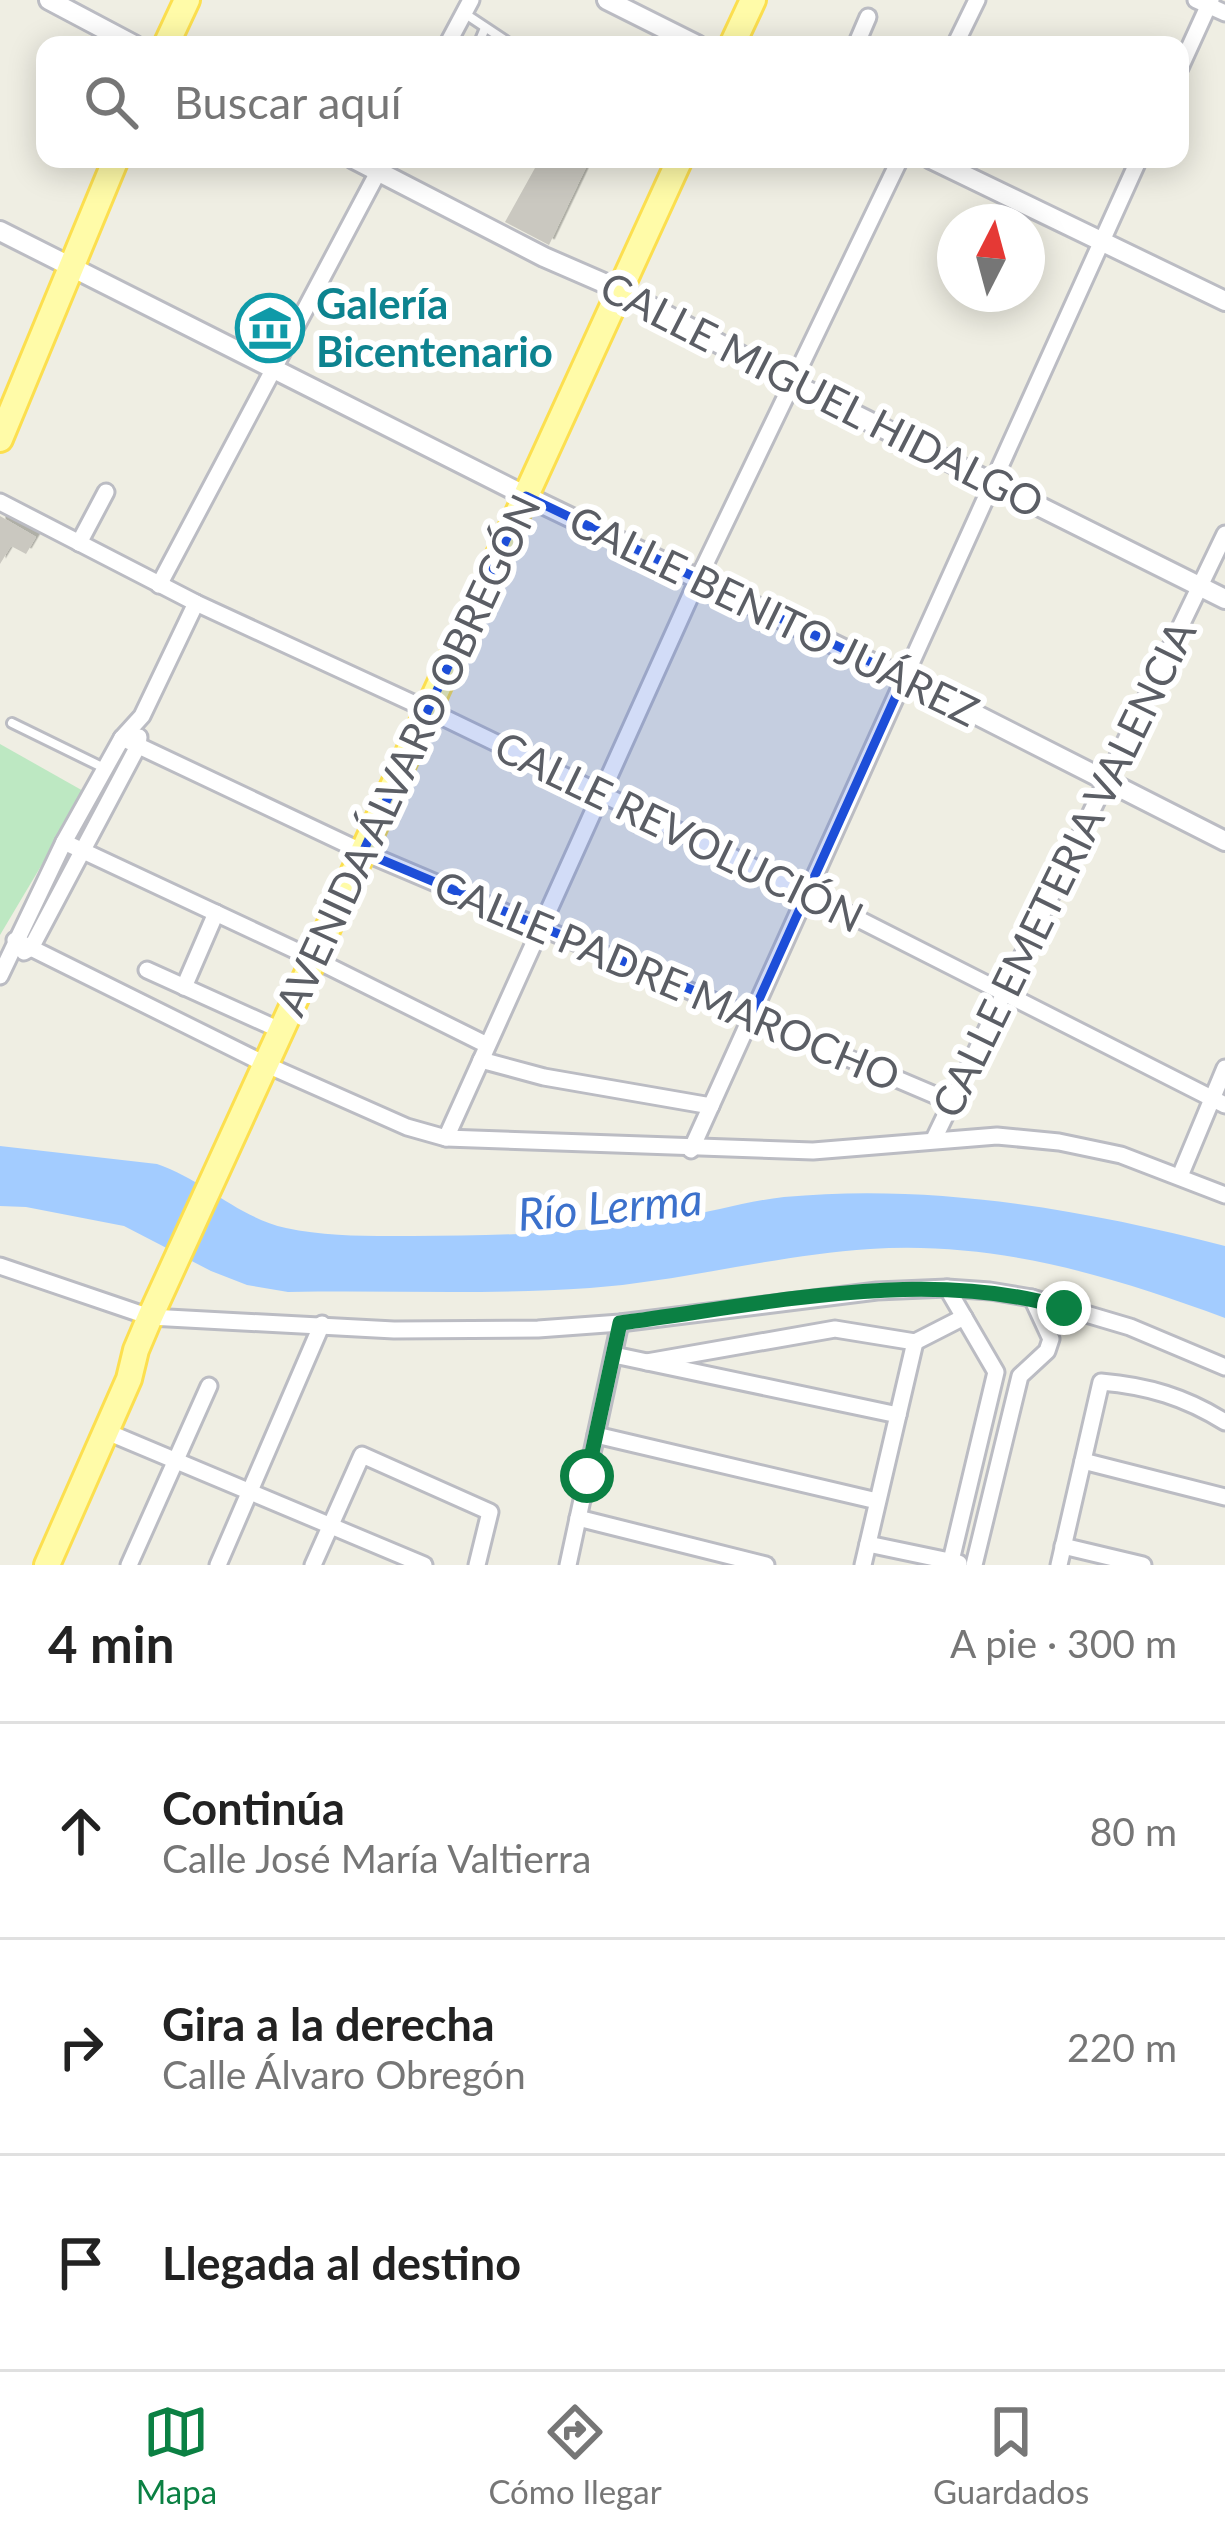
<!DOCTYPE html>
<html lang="es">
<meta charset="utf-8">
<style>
:root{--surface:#fff;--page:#f6f6f6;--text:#222;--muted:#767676;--line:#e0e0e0;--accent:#0b8043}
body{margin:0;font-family:Lato,sans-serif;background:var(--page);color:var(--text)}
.compass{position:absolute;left:937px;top:204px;width:108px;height:108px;border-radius:50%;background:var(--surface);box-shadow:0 6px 30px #0003;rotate:6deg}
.stop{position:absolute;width:36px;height:36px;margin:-27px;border:9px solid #0b8043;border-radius:50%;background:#fff}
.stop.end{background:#0b8043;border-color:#fff;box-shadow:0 3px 12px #0008}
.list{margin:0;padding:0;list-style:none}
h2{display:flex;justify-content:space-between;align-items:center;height:156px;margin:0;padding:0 48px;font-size:51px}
h2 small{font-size:39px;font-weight:400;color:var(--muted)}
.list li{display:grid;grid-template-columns:78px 1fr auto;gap:36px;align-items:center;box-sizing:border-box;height:216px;padding:0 48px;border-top:3px solid var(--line)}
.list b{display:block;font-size:45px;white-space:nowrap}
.list p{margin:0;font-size:39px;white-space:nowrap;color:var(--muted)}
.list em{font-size:39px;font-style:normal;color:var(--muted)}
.icon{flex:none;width:66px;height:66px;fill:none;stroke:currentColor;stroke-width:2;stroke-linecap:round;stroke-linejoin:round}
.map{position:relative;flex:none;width:1225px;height:1565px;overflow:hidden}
.search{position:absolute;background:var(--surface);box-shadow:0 6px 30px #0003;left:36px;right:36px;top:36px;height:132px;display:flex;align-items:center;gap:30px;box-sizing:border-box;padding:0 42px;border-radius:24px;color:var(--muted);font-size:45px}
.sheet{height:804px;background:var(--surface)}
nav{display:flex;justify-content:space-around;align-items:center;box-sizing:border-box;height:168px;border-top:3px solid var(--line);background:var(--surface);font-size:33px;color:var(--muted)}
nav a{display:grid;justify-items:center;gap:6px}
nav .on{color:var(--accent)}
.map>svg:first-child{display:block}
.green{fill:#bde8c2}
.water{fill:#a3ccff}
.building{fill:#cac8c0;filter:url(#shadow)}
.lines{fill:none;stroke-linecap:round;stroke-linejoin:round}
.service-casing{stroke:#bbbcc3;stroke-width:14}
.minor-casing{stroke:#bbbcc3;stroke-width:21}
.tertiary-casing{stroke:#bbbcc3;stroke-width:24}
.primary-casing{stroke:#fcdf4f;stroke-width:30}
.service{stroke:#fff;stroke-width:8}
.minor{stroke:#fff;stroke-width:15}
.tertiary{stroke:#fff;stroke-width:18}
.primary{stroke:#fffba8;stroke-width:24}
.route{stroke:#0b8043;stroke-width:15}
.marked{fill:#1d4ed8;fill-opacity:0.2;stroke:#1d4ed8;stroke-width:9;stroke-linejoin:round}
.labels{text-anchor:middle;stroke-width:12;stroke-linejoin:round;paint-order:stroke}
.culture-label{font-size:42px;font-weight:bold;fill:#0d838f;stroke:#fff;text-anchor:start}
.street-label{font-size:42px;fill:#5b5e65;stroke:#fff}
.water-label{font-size:45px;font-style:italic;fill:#3c71cc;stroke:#fff}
</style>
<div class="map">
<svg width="1225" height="1565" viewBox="0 0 1225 1565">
<defs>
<filter id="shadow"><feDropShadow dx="5.5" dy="-5.5" stdDeviation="0" flood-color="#0004"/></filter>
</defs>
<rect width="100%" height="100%" fill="#efeee3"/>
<path class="green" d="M0,744L85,792L0,935Z"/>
<path class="water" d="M0,1146L157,1164C204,1180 237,1217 286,1228C327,1237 372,1236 413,1236C502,1236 588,1233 676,1218C712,1212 747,1201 784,1197C931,1183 1082,1209 1225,1246V1318C1109,1275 995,1241 870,1249C776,1255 684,1281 590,1288C489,1295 389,1290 288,1292L247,1285L211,1271L124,1226L26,1207L0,1206Z"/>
<g class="building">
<path d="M540,159H590L549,245L505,222Z"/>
<path d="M0,516L36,537L26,554L11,546L0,564Z"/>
</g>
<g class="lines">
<g class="service-casing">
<g id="service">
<path d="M464,13L512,45"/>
<path d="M478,45L485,28"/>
<path d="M12,723L104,768"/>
</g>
</g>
<g class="minor-casing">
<g id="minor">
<path d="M1196,0L1225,13"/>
<path d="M447,45L471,0"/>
<path d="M856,45L868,17"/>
<path d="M955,45L977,0"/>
<path d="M1180,68L1211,0"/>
<path d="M0,502L196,603L428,710L807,893L1225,1105"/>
<path d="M79,543L106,492"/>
<path d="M159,585L385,159"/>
<path d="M122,738L363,852L951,1102"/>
<path d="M64,842L314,959L487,1045"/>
<path d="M15,940L267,1065L407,1127L446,1138L813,1151L997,1136L1059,1142L1121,1155L1225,1195"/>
<path d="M24,952L31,948L138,746L139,737"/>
<path d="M147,970L282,1031"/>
<path d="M0,976L64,842L122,738L142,716L196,603"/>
<path d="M184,987L216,913"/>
<path d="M481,1060L544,1077L711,1106"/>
<path d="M446,1138L699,577L900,159"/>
<path d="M934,1139L1225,534"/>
<path d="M691,1150L1139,159"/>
<path d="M1180,1176L1225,1068"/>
<path d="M0,1266L150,1317L394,1330L538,1329L620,1323L877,1291L947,1288L990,1291L1032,1298L1130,1327L1225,1367"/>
<path d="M947,1288L996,1372L950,1565"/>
<path d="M614,1355L898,1415"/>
<path d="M647,1362L835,1329L915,1342L964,1317"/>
<path d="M105,1431L424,1565"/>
<path d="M596,1435L877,1501"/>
<path d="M1083,1461L1225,1497"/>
<path d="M578,1518L766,1565"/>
<path d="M868,1544L959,1563"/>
<path d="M1063,1546L1143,1565"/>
<path d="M129,1565L209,1386"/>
<path d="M218,1565L322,1324"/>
<path d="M313,1565L362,1455L490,1512L477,1565"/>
<path d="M568,1565L620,1323"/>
<path d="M863,1565L915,1342"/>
<path d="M974,1565L1020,1376L1047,1351L1051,1339L1032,1298"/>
<path d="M1059,1565L1101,1382C1148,1386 1185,1397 1225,1422"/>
</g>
</g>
<g class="tertiary-casing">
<g id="tertiary">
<path d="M49,0L134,45"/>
<path d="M607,0L697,45"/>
<path d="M354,159L544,257L620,290L792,383L1225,599"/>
<path d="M931,159L1225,301"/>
<path d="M0,231L526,496L904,678L1225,841"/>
</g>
</g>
<g class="primary-casing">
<g id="primary">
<path d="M166,45L187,0"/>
<path d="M732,45L753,0"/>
<path d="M0,439L116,159"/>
<path d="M47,1565L129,1379L136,1350L150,1317L680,159"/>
</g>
</g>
<use href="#service" class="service"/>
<use href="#minor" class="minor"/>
<use href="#tertiary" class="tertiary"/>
<use href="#primary" class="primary"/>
</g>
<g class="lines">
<path class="route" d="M587,1476L620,1323C760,1305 927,1266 1064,1308"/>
</g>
<path class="marked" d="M526,496L904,678L752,1015L363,852Z"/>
<defs>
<g id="museum-ring" transform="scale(3.45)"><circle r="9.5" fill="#fff" stroke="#0f9aa8" stroke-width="1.5"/><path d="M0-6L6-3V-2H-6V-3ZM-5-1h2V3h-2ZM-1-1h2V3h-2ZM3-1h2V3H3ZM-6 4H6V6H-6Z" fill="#0f9aa8"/></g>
</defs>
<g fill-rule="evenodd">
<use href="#museum-ring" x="270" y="328"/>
</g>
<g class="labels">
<g class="culture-label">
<text x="316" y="319">Galería<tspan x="316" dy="48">Bicentenario</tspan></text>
</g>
<g class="street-label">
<text transform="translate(822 395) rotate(27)" y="15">CALLE MIGUEL HIDALGO</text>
<text transform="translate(774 616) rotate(26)" y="15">CALLE BENITO JUÁREZ</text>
<text transform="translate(408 755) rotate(-65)" y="15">AVENIDA ÁLVARO OBREGÓN</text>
<text transform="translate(679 832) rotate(26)" y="15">CALLE REVOLUCIÓN</text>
<text transform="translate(1064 869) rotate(-64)" y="15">CALLE EMETERIA VALENCIA</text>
<text transform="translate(667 981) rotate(23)" y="15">CALLE PADRE MAROCHO</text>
</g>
<g class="water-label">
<text transform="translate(610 1207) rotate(-5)" y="16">Río Lerma</text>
</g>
</g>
</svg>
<svg class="compass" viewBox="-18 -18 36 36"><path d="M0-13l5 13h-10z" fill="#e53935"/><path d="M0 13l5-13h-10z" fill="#767676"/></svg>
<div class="stop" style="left:587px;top:1476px"></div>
<div class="stop end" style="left:1064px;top:1308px"></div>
<div class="search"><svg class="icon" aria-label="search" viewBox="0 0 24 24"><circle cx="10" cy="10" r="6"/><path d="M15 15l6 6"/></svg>Buscar aquí</div>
</div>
<section class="sheet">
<h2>4 min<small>A pie · 300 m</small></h2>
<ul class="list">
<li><svg class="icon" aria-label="ahead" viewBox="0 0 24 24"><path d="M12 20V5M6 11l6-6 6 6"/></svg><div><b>Continúa</b><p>Calle José María Valtierra</p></div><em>80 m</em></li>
<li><svg class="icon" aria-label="right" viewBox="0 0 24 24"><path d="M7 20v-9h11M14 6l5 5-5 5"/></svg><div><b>Gira a la derecha</b><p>Calle Álvaro Obregón</p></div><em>220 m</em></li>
<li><svg class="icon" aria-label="arrive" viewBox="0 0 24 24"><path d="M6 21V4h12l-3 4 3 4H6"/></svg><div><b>Llegada al destino</b></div></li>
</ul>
</section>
<nav>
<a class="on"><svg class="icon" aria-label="map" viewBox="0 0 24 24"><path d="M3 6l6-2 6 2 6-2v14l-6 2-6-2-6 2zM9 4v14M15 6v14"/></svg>Mapa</a>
<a><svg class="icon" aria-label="directions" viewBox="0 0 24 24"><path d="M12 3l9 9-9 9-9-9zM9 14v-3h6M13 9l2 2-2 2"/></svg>Cómo llegar</a>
<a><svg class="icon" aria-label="saved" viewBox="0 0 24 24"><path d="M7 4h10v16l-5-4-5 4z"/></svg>Guardados</a>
</nav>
